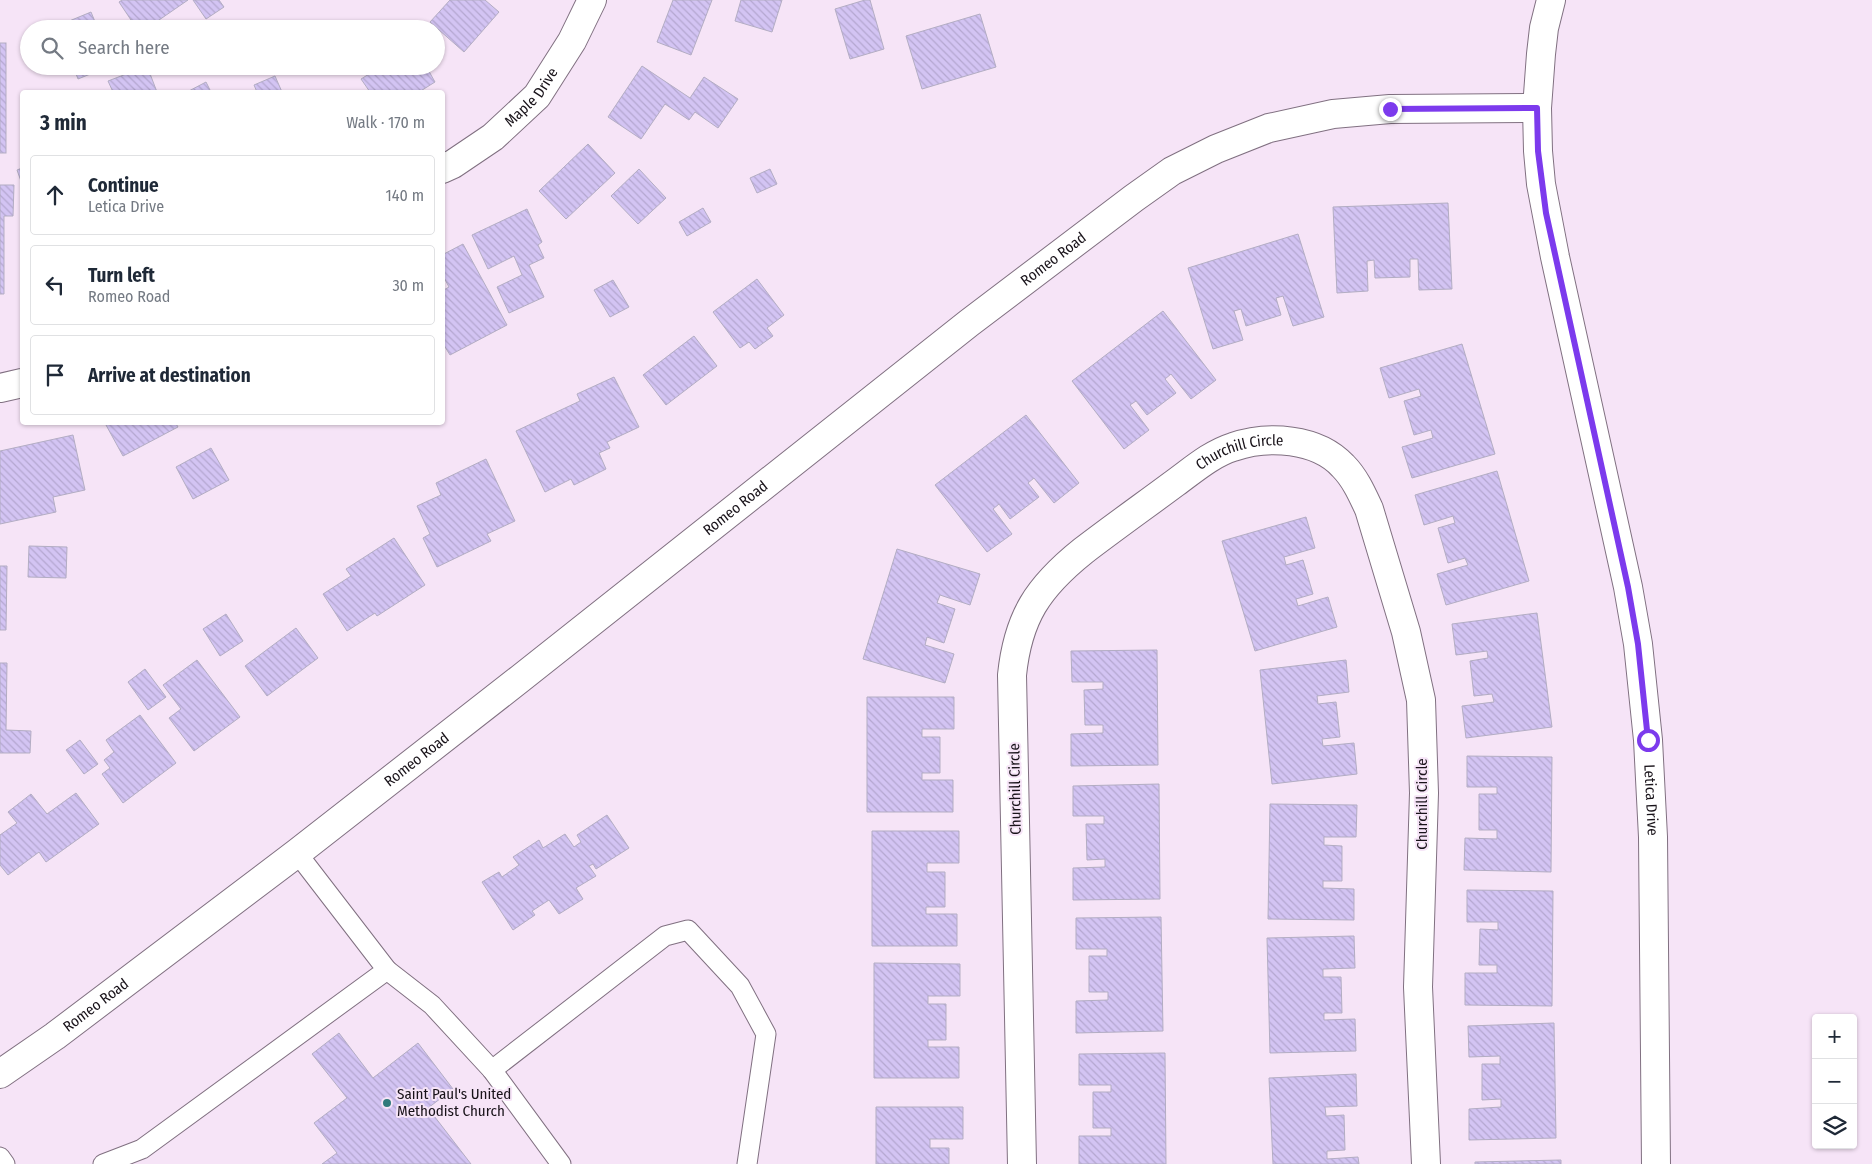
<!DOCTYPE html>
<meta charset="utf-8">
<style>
:root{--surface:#fff;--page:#f2f2f3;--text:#1f2937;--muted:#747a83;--line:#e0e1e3}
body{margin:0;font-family:"Fira Sans Condensed",sans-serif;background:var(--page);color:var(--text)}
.controls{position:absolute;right:15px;bottom:15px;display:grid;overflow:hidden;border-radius:5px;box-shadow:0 1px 4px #0004}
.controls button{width:45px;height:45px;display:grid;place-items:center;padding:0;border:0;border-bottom:1px solid var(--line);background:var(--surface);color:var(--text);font:25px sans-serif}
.stop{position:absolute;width:15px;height:15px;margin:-11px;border:4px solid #7c3aed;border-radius:50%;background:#fff}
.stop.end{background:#7c3aed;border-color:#fff;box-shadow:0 1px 5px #0008}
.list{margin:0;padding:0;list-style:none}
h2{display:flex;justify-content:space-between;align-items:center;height:65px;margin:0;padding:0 20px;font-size:21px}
h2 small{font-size:16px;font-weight:400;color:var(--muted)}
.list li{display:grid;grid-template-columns:32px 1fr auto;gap:15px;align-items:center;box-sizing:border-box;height:80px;margin:0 10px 10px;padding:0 10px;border:1px solid var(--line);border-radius:5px}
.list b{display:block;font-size:19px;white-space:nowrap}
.list p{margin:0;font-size:16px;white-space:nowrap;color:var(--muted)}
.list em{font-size:16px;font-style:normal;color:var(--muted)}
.icon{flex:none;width:28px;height:28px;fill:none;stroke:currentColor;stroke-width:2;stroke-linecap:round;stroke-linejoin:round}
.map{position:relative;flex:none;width:1872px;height:1164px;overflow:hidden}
.search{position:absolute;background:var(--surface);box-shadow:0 1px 4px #0004;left:20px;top:20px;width:425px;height:55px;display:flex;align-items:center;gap:12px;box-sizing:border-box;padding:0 18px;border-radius:28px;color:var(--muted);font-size:19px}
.panel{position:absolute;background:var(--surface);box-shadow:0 1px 4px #0004;left:20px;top:90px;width:425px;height:335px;border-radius:5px}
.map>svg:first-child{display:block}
.building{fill:url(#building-back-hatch);stroke:#b3adc3}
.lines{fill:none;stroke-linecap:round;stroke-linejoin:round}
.lane-casing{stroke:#807081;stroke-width:21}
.street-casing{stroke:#807081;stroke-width:30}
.lane{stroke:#fff;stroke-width:19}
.street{stroke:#fff;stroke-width:28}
.route{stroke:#7c3aed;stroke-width:6}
.poi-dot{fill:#317a7b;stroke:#f6e4f7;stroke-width:2}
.labels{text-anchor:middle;stroke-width:4;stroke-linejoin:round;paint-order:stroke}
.street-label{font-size:15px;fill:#181219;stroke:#f6e4f7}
.poi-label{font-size:15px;fill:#181219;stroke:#f6e4f7;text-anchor:start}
</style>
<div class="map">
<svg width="1872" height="1164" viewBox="0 0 1872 1164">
<defs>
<pattern id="building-back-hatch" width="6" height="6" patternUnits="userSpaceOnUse" patternTransform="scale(1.25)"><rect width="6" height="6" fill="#d3c4f3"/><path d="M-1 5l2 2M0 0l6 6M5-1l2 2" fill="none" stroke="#b4a7d0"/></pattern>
</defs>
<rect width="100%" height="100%" fill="#f6e4f7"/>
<g class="building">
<path d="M122,0H188L146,29H137L119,2Z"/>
<path d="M193,0H219L224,7L206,19Z"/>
<path d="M450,0H485L499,12L464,52L430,22Z"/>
<path d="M673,0H712L691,55L657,42Z"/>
<path d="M741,0H782L772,32L735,21Z"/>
<path d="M865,0H870L884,49L850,59L835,9Z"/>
<path d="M91,12L98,29H50Z"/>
<path d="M980,14L996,67L922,89L906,36Z"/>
<rect x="0" y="43" width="6" height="110"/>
<path d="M45,66H62L47,72Z"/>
<path d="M73,66H110L78,79Z"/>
<path d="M147,66L157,92H113L108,81Z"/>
<path d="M382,66H426L435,82L419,92H370L361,79Z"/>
<path d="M642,66L690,98L704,77L738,99L718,128L695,112L689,120L665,104L641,139L608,117Z"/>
<path d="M275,76L282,92H257L254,85Z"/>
<path d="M206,82L211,92H187Z"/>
<path d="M588,144L615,173L566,219L539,191Z"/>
<path d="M22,168V184L17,170Z"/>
<path d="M639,169L666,198L638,224L611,196Z"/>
<path d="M770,169L777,184L757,193L750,178Z"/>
<path d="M0,185H14L13,216H4V294H0Z"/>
<path d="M1448,203L1452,289L1419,290L1418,259H1410V277L1375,278L1374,260L1367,261L1368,291L1337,293L1333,207Z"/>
<path d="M703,208L711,222L687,236L679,222Z"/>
<path d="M527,209L542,242L538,245L544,258L529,265L544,297L509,313L497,287L522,275L520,270L514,256L488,269L472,235Z"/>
<path d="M1298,234L1324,317L1293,326L1283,296L1276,298L1281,315L1246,326L1241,309L1234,311L1243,340L1213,349L1188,268Z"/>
<path d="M463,244L507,325L450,355L442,342V291L449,287L442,274V255Z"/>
<path d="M757,279L784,315L767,328L773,336L755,349L749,342L740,348L713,312Z"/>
<path d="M613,280L629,307L610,317L594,290Z"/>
<path d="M1163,311L1216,380L1191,399L1171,374L1165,379L1176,393L1147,415L1136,401L1130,405L1149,430L1124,449L1072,381Z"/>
<path d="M694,336L717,366L666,405L643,375Z"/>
<path d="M1462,344L1495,454L1412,478L1402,447L1433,438L1431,430L1414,435L1404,401L1421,396L1419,389L1389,398L1380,368Z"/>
<path d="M614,377L639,427L607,442L610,448L599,453L606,469L574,485L571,479L545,492L516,431L580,401L577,394Z"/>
<path d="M1026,415L1079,483L1054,503L1034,478L1028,483L1039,497L1010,519L999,504L993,509L1012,534L987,552L935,485Z"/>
<path d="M111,422H175L178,427L123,456L106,425Z"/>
<path d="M73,435L85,490L53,497L56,512L0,524V451Z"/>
<path d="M211,448L229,480L193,499L176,467Z"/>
<path d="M486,459L515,521L487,534L491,541L437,567L423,538L430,534L417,506L441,495L436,483Z"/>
<path d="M1497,471L1529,581L1446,605L1437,574L1468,565L1465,558L1448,563L1438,528L1455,523L1453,516L1424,525L1415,495Z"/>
<path d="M1306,517L1315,548L1284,557L1286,565L1303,560L1313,594L1296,599L1298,606L1328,597L1337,627L1255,651L1222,541Z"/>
<path d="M394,538L425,585L377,616L375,613L347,631L323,594L351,576L346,569Z"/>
<path d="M29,546L67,547L66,578L28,577Z"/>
<path d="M897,549L980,574L970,605L940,595L937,603L955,609L944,643L927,637L925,645L954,654L945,683L863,659Z"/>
<path d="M0,566H7L6,630H0Z"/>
<path d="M1537,613L1552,727L1466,738L1462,706L1494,702L1492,694L1474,696L1470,661L1488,658L1487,651L1456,655L1452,624Z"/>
<path d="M226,614L243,641L220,656L203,629Z"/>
<path d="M296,628L318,658L267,696L245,666Z"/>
<path d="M1157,650L1158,765L1071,766V734L1103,733V725H1085L1084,690L1103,689V682H1072L1071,651Z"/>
<path d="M197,660L240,717L194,751L169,718L181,709L163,685Z"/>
<path d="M1346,660L1349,692L1317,696L1318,704L1336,702L1340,737L1322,739L1323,746L1354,743L1357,774L1272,784L1260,670Z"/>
<path d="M0,663H7L6,730L31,731L30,753H0Z"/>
<path d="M145,669L166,697L148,710L128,682Z"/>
<path d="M867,697H954V729H922V737H940V773H922V780H953V812H867Z"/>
<path d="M140,715L176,763L123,803L102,774L110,768L104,760L114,752L106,740Z"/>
<path d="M80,740L98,764L84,774L66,750Z"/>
<path d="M1467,756L1552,757L1551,872L1464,870L1465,838L1497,839V830H1479V794H1497V787H1467Z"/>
<path d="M1159,784L1160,899L1073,900V868L1105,867V859L1087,860L1086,824H1104V816H1073V786Z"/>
<path d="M76,793L99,824L46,862L39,852L8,875L0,865V835L17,823L8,812L31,794L47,814Z"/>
<path d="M1270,804L1357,805L1356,837H1324V845L1342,846V881H1323V888L1354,889V920L1268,919Z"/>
<path d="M607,815L629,848L596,869L593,864L589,866L596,876L576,888L583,899L559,914L549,900L532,911L535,915L513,930L482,882L499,872L502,877L519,865L513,857L539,840L543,848L565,834L574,847L581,842L577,835Z"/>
<path d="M872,831H959V863H927V872H945V907H926V914H957V946H872Z"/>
<path d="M1467,890L1553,891L1552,1006L1465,1005V973H1497V965H1479L1480,929L1498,930V922H1467Z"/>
<path d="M1161,917L1163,1031L1076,1033V1001L1108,1000V992H1089V956H1107V949H1076V918Z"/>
<path d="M1354,936L1355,968L1323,969V977H1341L1342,1013H1324V1020L1355,1019L1356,1051L1270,1053L1267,938Z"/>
<path d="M874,963L960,964V996H928V1004H946V1040H928V1047H959V1078H874Z"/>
<path d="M1554,1023L1556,1138L1469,1140V1109L1501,1107V1099L1482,1100V1064H1500V1056L1469,1057L1468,1026Z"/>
<path d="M339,1033L373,1078L418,1043L453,1089L428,1108L471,1164H322L337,1153L314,1123L347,1098L312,1054Z"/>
<path d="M1165,1053L1166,1164H1079V1136H1111V1128H1093V1092H1111V1085H1079V1054Z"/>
<path d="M1356,1074L1357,1106L1325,1107L1326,1116L1344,1115L1345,1150L1327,1151V1159L1358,1157L1359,1164H1273L1269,1078Z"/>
<path d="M876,1107H963V1139H930V1148H949V1164H876Z"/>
<path d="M1561,1160V1164H1475V1162Z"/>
</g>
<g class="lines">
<g class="lane-casing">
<g id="lane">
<path d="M387,970L432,1005L492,1070L561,1164"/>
<path d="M492,1070L665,936L688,930L740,986L766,1034L747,1164"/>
<path d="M0,1157L5,1164"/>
<path d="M103,1164L142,1149L387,970L297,853"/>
</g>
</g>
<g class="street-casing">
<g id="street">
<path id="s1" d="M1551,0L1544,28L1541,54L1537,108L1538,151L1541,184L1555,257L1628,587L1638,644L1648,740L1653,837L1656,1164"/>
<path id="s2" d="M442,169L453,164L493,137L537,96L572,41L592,0"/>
<path d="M0,388L22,383"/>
<path id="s3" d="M0,1074L55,1036L297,853L521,678L969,323L1134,198L1172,171L1216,149L1269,128L1333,114L1390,109L1537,108"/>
<path id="s4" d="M1022,1164L1012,675C1018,617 1038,587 1083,551C1113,528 1144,506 1175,483C1193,470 1211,454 1233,447C1268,435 1317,438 1343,466C1355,478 1362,494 1369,509L1406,632L1421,700L1424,793L1418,987L1426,1164"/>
</g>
</g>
<use href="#lane" class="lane"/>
<use href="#street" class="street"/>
</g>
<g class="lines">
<path class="route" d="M1390,109L1537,108L1538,151L1546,213L1628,587L1638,644L1648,740"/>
</g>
<circle class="poi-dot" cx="387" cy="1103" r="5"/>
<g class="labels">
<g class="street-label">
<text dy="5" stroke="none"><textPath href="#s2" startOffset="116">Maple Drive</textPath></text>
<text dy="5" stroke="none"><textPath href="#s3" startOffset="1332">Romeo Road</textPath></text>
<text dy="5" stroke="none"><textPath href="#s4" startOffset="825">Churchill Circle</textPath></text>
<text dy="5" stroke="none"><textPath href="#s3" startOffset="928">Romeo Road</textPath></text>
<text dy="5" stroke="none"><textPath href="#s3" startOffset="522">Romeo Road</textPath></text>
<text transform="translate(1015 789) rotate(-91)" y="5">Churchill Circle</text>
<text dy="5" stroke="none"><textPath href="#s1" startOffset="812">Letica Drive</textPath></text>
<text transform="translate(1422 804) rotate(-90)" y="5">Churchill Circle</text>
<text dy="5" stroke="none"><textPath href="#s3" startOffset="118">Romeo Road</textPath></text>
</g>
<g class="poi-label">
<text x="397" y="1099">Saint Paul's United<tspan x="397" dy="17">Methodist Church</tspan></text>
</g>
</g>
</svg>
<div class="controls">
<button>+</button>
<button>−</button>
<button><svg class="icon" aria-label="layers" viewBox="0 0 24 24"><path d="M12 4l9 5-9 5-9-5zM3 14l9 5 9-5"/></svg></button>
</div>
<div class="stop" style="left:1648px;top:740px"></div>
<div class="stop end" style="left:1390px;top:109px"></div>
<div class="search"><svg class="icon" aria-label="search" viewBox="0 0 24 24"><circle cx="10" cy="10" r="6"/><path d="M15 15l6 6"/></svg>Search here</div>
<section class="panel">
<h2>3 min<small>Walk · 170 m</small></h2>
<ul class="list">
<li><svg class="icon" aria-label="ahead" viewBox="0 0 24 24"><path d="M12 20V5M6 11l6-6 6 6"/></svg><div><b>Continue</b><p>Letica Drive</p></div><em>140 m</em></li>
<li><svg class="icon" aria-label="left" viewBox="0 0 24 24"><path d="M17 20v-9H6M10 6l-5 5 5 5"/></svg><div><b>Turn left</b><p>Romeo Road</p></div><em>30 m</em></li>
<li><svg class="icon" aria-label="arrive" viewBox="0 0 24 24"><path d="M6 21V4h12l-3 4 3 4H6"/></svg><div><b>Arrive at destination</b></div></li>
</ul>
</section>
</div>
